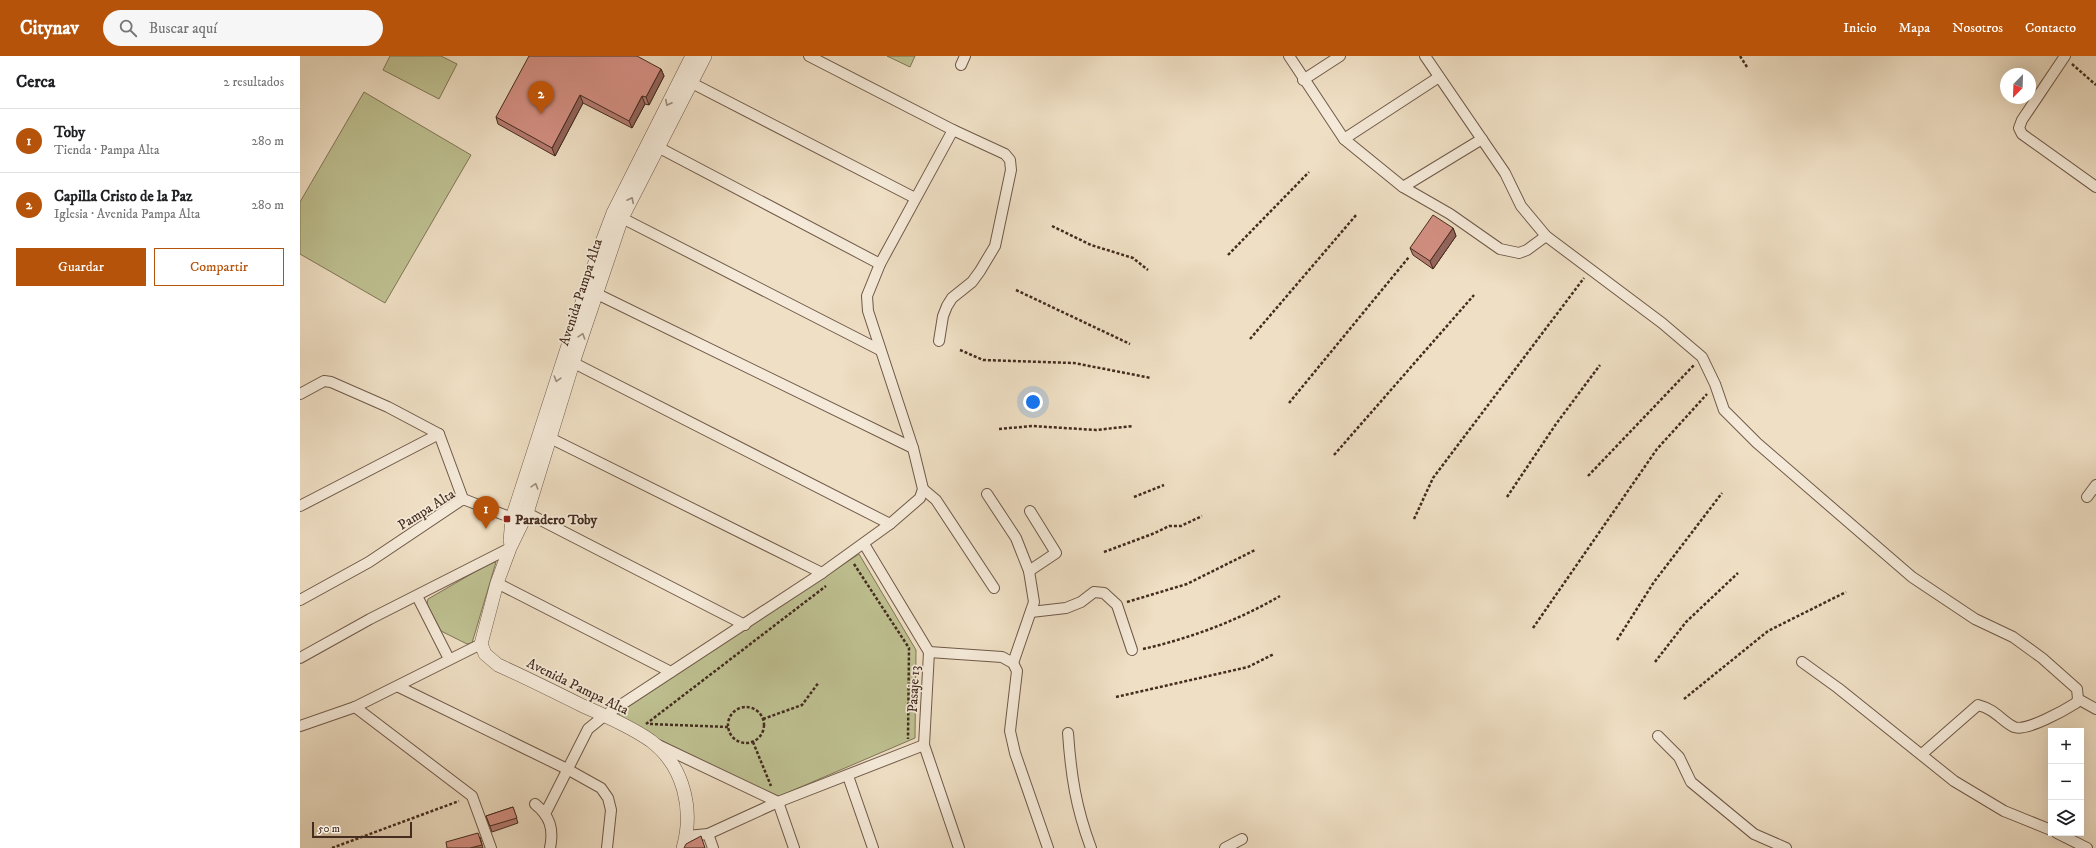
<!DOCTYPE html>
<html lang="es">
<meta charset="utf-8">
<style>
:root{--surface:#fff;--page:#f6f6f6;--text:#202124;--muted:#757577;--line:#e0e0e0;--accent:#b45309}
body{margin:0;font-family:"IM FELL DW Pica",serif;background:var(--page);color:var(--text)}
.controls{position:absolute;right:12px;bottom:12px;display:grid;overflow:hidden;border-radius:0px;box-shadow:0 4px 16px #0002}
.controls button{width:36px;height:36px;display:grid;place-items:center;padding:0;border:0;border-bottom:1px solid var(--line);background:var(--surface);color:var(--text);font:20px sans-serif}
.compass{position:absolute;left:1700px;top:12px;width:36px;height:36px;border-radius:50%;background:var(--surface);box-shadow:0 4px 16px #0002;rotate:203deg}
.scale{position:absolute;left:12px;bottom:10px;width:100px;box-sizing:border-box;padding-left:4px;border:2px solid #442c1f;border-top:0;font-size:11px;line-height:14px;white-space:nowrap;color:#442c1f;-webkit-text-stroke:3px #f5ead9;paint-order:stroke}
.you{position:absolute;left:733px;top:346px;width:14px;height:14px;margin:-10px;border:3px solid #fff;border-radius:50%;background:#1a73e8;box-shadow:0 0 0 6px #1a73e833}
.badge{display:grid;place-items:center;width:26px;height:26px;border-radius:50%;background:var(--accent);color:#fff;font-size:13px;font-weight:700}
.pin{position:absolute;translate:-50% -33px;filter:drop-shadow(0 1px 2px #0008)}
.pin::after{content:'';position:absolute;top:21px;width:14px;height:12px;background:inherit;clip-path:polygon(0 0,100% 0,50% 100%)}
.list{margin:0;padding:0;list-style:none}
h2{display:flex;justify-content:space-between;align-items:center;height:52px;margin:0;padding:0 16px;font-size:17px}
h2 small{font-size:13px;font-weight:400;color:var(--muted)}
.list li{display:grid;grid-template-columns:26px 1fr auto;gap:12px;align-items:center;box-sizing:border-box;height:64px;padding:0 16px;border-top:1px solid var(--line)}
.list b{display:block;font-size:15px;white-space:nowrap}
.list p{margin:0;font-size:13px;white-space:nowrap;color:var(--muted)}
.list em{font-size:13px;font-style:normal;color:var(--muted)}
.actions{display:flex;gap:8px;padding:12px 16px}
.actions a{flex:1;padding:9px 0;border:1px solid var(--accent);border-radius:0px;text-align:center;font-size:14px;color:var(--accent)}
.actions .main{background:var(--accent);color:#fff}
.icon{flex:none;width:22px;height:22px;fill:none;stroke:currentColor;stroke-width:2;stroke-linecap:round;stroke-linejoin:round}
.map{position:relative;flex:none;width:1796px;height:792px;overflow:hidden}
header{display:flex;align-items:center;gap:24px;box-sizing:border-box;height:56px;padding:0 20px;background:var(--accent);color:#fff}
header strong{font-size:19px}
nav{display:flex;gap:22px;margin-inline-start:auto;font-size:14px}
.search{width:280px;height:36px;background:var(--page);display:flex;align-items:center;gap:10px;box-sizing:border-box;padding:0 14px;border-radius:22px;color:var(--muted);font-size:15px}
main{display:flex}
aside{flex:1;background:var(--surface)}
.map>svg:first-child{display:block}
.green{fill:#bec091;stroke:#817658}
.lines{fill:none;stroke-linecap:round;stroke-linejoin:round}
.minor-casing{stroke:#6f5948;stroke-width:12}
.tertiary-casing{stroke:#6f5948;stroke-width:14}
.path{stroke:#442c1f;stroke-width:2.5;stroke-dasharray:3 2;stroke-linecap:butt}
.minor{stroke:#f5ead9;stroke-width:10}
.tertiary{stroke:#f5ead9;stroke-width:13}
.wall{fill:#b67c72;stroke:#442c1f}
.shaded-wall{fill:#94655c;stroke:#442c1f}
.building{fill:#d49084;stroke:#442c1f}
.oneway{stroke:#9c8b7c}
.poi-dot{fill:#8f2418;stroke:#f5ead9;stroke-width:1.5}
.labels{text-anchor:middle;stroke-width:3.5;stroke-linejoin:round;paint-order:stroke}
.street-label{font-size:14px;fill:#442c1f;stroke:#f5ead9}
.poi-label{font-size:14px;font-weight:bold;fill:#442c1f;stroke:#f5ead9;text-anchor:start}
</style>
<header>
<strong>Citynav</strong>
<div class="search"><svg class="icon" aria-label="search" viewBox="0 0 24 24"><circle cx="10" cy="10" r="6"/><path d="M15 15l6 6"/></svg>Buscar aquí</div>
<nav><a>Inicio</a><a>Mapa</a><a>Nosotros</a><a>Contacto</a></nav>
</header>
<main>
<aside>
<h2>Cerca<small>2 resultados</small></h2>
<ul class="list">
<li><span class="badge">1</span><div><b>Toby</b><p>Tienda · Pampa Alta</p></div><em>280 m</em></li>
<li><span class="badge">2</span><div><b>Capilla Cristo de la Paz</b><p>Iglesia · Avenida Pampa Alta</p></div><em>280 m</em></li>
</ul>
<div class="actions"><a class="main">Guardar</a><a>Compartir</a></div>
</aside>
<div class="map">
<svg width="1796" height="792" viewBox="0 0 1796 792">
<rect width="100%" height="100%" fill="#efdfc4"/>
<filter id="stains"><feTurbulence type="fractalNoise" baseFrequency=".005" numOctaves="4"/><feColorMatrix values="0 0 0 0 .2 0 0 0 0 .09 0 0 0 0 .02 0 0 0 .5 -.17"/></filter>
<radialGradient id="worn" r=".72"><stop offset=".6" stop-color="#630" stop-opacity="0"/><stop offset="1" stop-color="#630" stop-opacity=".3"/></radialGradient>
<g class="green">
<path d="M90,0H141L157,8L139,43L83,14Z"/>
<path d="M587,0H615L610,11Z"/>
<path d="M64,36L171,99L85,247L0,198V146Z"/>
<path d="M559,498L616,594L615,682L475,742L320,664L319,657Z"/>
<path d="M192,506H196L172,587L167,588L141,575L127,548L128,543Z"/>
</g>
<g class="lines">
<g class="minor-casing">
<g id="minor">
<path d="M509,0L653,74L705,98L710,104L711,114L695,190L680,215L672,226L652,242L647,250L643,260L639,285"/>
<path d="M989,0L1044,83L1103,131L1150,158L1200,193L1219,197L1227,194L1246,180"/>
<path d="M1125,0L1205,117L1221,150L1246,180L1362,267L1402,301L1415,328L1424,354L1457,387L1612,521L1675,563L1713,581L1742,602L1777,633L1778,643L1776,647C1765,654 1726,676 1714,671C1701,665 1697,654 1678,649L1622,698"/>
<path d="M1765,0L1722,64L1719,72L1722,78L1796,131"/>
<path d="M661,9L665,0"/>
<path d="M386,24L615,142"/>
<path d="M1003,24L1040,0"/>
<path d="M1044,83L1139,21"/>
<path d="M352,88L580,208"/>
<path d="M1103,131L1182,83"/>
<path d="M322,162L580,294"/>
<path d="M291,235L613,392"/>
<path d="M268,304L590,468"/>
<path d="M0,338L24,325L31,326L88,351L139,378L163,443"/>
<path d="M244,379L522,517"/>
<path d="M623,433L636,444L694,532"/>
<path d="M687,438L716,482L729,515L734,546L713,607"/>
<path d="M1787,441L1796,429"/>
<path d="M0,450L139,378"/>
<path d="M564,488L629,596L624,689L659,792"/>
<path d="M729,515L756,497L730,455"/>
<path d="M197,527L371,616"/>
<path d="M117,540L149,603"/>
<path d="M0,544L69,506L163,443L212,462L227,457L445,569"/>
<path d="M731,556L766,552L781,546L794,536L804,537L817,549L832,594"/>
<path d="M629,596L702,601L713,607L717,615L710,675L715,697L748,792"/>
<path d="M0,602L70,563L210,492"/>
<path d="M1502,606L1538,632L1654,725L1704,755L1751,774"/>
<path d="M99,631L267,713L301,732L308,742L311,754L307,792"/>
<path d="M1778,643L1796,653"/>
<path d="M55,651L172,740L191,792"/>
<path d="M0,670L55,651L181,588"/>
<path d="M768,677C771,720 776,752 791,792"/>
<path d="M1358,680L1379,701L1391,726L1454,778L1486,792"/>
<path d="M358,689L478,746L494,792"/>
<path d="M548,720L573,792"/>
<path d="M235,748C250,760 254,773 250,792"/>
<path d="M245,758L288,673L304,660L522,517L590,468L620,442L623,433L613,392L568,255L567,240L580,208L653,74"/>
<path d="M1757,777L1787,792"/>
<path d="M408,778L413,792"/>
<path d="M387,780L408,778L478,746L624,689"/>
<path d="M925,792L942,783"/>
</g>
</g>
<g class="tertiary-casing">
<g id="tertiary">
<path d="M210,485L212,462L299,194L313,157L392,0"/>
<path d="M383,792C394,754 384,710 351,685C333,672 304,659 283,650C255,636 227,622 198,609L185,598L181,588L197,527L210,492L227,457L273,307L322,162L405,0"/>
</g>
</g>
<g class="path">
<path d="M1440,0L1447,11"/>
<path d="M1772,8L1796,29"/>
<path d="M752,170L791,189L833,202L848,214"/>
<path d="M928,199L1009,116"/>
<path d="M716,234L830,288"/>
<path d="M950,283L1057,158"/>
<path d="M660,294L683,304L774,307L851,322"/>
<path d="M989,347L1109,201"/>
<path d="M699,373L732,370L796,374L833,370"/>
<path d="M1034,399L1174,239"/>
<path d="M1288,420L1394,309"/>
<path d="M834,441L864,429"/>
<path d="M1207,441L1256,368L1300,309"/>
<path d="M1114,463L1133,422L1284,222"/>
<path d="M804,496L855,477L869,470H881L902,460"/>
<path d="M554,508L609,592L608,683"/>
<path d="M827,546L887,528L955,494"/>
<path d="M1233,572L1357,393L1407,338"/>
<path d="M1317,584L1354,526L1422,437"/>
<path d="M843,593C891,582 937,565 980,540"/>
<path d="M1355,606L1386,566L1438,517"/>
<path d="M816,641L948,611L974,598"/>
<path d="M1384,643L1468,575L1546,536"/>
<circle cx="446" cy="669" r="18"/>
<path d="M463,663L502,649L519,626"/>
<path d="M346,668L526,530"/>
<path d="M350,668L428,671"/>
<path d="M453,686L471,730"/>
<path d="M32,792L159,745"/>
</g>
<use href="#minor" class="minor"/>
<use href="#tertiary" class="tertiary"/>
</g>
<g class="wall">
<path d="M361,13L364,20L349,49L345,48L332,72L283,47L255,100L198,68L196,61Z"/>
<path d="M1153,172L1156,180L1133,213L1113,199L1110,192Z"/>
<path d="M213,751L218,767L192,776L186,760Z"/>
<path d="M180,781L183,792H147Z"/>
</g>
<g class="shaded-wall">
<path d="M361,13L364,20L349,49L346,41Z"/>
<path d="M280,39L283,47L255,100L252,92Z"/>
<path d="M342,40L345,48L332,72L329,65Z"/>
<path d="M1153,172L1156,180L1133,213L1130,205Z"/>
</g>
<g class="building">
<path d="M229,0H337L361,13L346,41L342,40L329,65L280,39L252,92L196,61Z"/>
<path d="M1133,159L1153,172L1130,205L1110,192Z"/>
<path d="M213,751L217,762L190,770L186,760Z"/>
<path d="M178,777L182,789L170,792H147L146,786Z"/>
<path d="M401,780L405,792H384L386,788Z"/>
</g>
<defs><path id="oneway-chevron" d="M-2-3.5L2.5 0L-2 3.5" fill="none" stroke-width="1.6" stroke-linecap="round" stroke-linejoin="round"/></defs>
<g class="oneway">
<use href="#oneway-chevron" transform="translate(368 47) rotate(117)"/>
<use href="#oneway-chevron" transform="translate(331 144) rotate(-63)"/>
<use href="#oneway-chevron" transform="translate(282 280) rotate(-72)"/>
<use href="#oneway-chevron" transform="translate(257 323) rotate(107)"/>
<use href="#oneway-chevron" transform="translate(235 430) rotate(-73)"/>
</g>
<rect class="poi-dot" x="203" y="459" width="8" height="8" rx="2"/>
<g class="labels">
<g class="street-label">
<text transform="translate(280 236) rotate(-72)" y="5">Avenida Pampa Alta</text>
<text transform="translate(126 453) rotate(-32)" y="5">Pampa Alta</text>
<text transform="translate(278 630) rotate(26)" y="5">Avenida Pampa Alta</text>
<text transform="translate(613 633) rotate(-87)" y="5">Pasaje 13</text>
</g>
<g class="poi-label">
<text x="215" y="468">Paradero Toby</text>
</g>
</g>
<rect width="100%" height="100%" filter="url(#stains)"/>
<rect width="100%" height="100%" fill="url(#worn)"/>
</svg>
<div class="controls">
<button>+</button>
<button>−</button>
<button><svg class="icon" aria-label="layers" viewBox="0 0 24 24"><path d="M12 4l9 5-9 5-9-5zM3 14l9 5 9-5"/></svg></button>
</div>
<svg class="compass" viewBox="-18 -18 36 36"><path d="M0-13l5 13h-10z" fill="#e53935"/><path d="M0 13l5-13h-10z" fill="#757577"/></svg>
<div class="scale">50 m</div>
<div class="you"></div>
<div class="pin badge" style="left:186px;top:473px">1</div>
<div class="pin badge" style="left:241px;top:58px">2</div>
</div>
</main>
